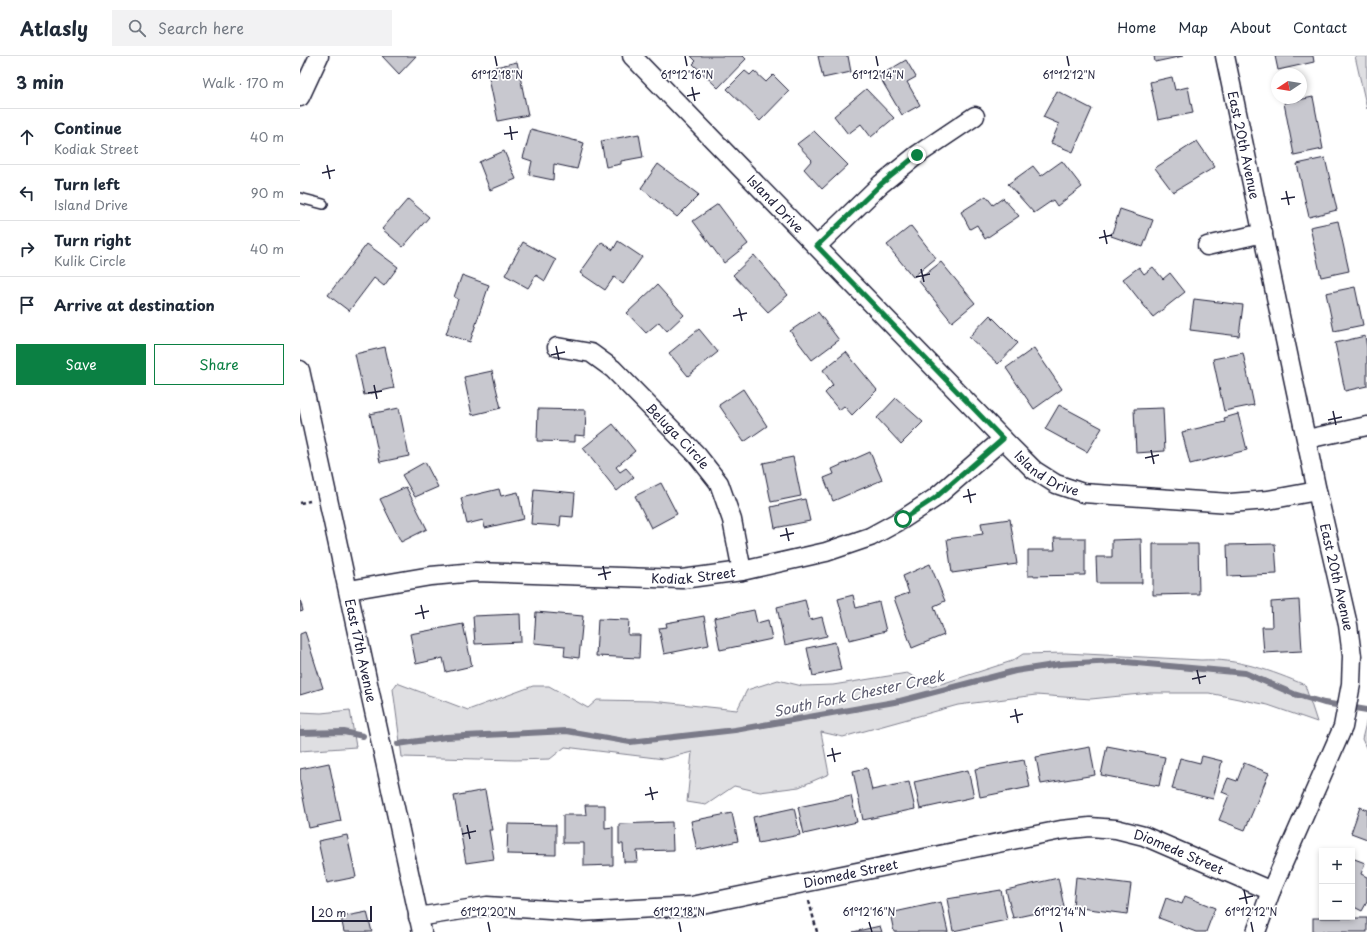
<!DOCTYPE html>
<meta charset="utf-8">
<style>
:root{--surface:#fff;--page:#f2f2f3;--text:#1f2937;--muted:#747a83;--line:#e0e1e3;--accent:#0b8043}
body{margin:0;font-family:"Playpen Sans",sans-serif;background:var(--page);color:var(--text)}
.controls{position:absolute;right:12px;bottom:12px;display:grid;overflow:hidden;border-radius:0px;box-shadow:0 2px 6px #0003}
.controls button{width:36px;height:36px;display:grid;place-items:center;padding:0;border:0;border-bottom:1px solid var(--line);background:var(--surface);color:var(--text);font:20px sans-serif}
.compass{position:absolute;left:971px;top:12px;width:36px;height:36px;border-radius:50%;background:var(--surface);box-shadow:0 2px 6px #0003;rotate:258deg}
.scale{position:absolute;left:12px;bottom:10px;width:60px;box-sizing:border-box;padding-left:4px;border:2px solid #22223b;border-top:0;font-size:11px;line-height:14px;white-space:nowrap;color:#22223b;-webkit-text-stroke:3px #fff;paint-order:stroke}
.stop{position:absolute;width:12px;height:12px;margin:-9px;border:3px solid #0b8043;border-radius:50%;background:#fff}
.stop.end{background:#0b8043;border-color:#fff;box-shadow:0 1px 4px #0008}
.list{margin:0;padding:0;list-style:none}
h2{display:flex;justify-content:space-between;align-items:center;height:52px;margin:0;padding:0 16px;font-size:17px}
h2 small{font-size:13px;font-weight:400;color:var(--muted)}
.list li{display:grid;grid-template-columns:26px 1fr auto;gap:12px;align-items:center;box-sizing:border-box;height:56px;padding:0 16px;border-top:1px solid var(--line)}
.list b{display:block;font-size:15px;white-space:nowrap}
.list p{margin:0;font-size:13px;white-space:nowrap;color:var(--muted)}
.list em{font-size:13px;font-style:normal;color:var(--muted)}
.actions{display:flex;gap:8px;padding:12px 16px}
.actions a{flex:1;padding:9px 0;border:1px solid var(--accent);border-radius:0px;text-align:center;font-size:14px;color:var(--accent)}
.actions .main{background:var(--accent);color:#fff}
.icon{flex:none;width:22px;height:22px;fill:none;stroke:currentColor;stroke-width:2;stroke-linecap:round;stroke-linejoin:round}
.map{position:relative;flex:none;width:1067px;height:876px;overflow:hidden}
header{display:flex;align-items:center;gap:24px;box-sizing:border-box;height:56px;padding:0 20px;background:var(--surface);border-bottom:1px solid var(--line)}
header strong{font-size:19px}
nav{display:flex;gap:22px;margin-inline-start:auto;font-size:14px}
.search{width:280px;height:36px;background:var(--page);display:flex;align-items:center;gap:10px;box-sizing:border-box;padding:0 14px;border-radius:0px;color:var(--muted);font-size:15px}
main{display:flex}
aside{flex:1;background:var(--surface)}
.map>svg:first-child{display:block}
.green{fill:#dfdfe2;stroke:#80808e}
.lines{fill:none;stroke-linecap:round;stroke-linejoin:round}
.stream{stroke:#7a7a88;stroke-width:6}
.building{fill:#c8c8cf;stroke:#22223b}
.lane-casing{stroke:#22223b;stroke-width:12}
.street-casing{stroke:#22223b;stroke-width:21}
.path{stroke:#22223b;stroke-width:2.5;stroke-dasharray:4 3;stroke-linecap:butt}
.lane{stroke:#fff;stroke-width:9}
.street{stroke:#fff;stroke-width:18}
.route{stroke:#0b8043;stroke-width:5}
.ticks{fill:none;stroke:#22223b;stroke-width:1.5}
.labels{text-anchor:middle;stroke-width:3.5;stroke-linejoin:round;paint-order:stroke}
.street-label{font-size:13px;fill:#22223b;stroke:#fff}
.water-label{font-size:14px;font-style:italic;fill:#5c5c6f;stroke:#fff}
.ticks-label{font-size:10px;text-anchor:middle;fill:#22223b;stroke:#fff;stroke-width:3.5;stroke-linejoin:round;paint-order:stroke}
</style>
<header>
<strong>Atlasly</strong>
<div class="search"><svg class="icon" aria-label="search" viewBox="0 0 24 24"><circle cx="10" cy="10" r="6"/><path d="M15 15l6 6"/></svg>Search here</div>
<nav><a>Home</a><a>Map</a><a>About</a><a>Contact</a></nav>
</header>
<main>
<aside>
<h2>3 min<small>Walk · 170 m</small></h2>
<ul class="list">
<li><svg class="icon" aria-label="ahead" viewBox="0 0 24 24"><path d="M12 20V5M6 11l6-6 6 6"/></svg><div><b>Continue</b><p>Kodiak Street</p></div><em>40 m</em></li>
<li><svg class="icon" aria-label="left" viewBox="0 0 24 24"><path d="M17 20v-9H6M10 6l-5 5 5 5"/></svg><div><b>Turn left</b><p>Island Drive</p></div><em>90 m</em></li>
<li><svg class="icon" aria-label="right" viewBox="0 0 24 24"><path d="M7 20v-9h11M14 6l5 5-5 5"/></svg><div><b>Turn right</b><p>Kulik Circle</p></div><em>40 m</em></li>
<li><svg class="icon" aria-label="arrive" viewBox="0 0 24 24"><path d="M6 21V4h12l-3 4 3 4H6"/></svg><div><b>Arrive at destination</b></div></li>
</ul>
<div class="actions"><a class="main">Save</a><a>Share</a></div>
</aside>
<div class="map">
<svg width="1067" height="876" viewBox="0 0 1067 876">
<rect width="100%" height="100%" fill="#fff"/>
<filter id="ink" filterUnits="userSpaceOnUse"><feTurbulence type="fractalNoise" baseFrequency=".025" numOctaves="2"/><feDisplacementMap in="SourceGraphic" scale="8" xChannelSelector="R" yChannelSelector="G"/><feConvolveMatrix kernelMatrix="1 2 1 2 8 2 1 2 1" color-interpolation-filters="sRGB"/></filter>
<g filter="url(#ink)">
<g class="green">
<path d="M1055,0H1067V53Z"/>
<path d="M765,597L901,604C937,602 972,615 1005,629L1017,666L968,649L909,637H850L791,643L736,639L658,649L543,681L521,676L529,718L499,731L460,736L434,730L406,749L387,746L392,696L364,703L265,691L250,703L215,704L102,701L93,633L97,627L168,654L233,630H249L288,652L297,644L352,645L437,654L447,634L478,624L502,630L533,629L607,617L632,631L712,605L723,598Z"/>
<path d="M50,654L56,691L0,695V656L21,657Z"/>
<path d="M1067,663V694L1062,683Z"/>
</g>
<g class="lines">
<g class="stream">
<path d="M0,677L44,676L63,680"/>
<path d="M98,688L146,681L267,675L330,686L435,674L600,645L715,615L760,608L815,605L945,617L994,638L1024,647L1067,654"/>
</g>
</g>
<g class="building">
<path d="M82,0H116L99,18Z"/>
<path d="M391,0H443L446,3L418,32L393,8L396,5Z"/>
<path d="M518,0H548L551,16L523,22Z"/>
<path d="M854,0H883L855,6Z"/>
<path d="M975,0H1013L1014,6L978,14Z"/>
<path d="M606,4L616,21L607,26L620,49L602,59L579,20Z"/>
<path d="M217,6L228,59L198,65L187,13Z"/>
<path d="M445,15L450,19L454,15L466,26L473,19L489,35L460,65L427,33Z"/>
<path d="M872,21L875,34L888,31L893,57L858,64L850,26Z"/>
<path d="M566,33L594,62L571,81L561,68L548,78L534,60Z"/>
<path d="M757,35L792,53L773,96L751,87L759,68L743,61Z"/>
<path d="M1013,41L1023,93L994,99L984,47Z"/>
<path d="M231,73L284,87L277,113L254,108L253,124L229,119L232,105L223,102Z"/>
<path d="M514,75L548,109L522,133L504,113L512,104L497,88Z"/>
<path d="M339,78L343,101L321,105V108L306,111L301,85Z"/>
<path d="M897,85L915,111L873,136L855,112Z"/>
<path d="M204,95L216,123L190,134L179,106Z"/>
<path d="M1025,102L1037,154L1009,161L997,108Z"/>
<path d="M762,105L782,131L757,150L753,144L734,157L708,128L733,110L741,120Z"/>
<path d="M358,108L399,139L377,161L341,132Z"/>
<path d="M686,140L693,149L703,142L719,160L685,183L677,169L670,173L661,156Z"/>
<path d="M108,143L129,161L103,191L82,173Z"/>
<path d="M418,148L448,188L424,207L393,165Z"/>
<path d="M820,153L853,164L843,191L811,180Z"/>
<path d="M1038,165L1049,215L1021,221L1010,171Z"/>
<path d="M611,170L636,202L613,221L587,189Z"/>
<path d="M318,185L342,201L323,228L314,221L305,234L280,217L302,186L313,194Z"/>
<path d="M223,186L256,204L245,225L236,219L228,232L205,219Z"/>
<path d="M67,188L98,211L84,230L74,222L49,255L28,239Z"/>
<path d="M454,199L488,239L468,256L433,219Z"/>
<path d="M641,206L675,247L652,266L618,224Z"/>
<path d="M839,211L844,218L853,211L863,223L870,217L885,236L853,261L823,223Z"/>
<path d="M162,219L189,229L170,286L146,278L158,243L154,241Z"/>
<path d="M357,229L384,259L367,275L359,266L346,277L327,257Z"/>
<path d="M1055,231L1063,269L1034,275L1026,237Z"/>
<path d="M894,243L943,249L939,280L890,274Z"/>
<path d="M518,256L539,284L512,304L490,275Z"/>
<path d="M690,259L718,287L698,308L669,281Z"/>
<path d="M399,273L418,296L388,320L369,297Z"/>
<path d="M1065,280L1067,292V330L1045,335L1035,287Z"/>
<path d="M85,291L94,332L64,339L55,298Z"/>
<path d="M734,292L762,333L734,353L706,312Z"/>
<path d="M546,296L577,334L552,359L544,350L539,354L525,337L533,329L523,314Z"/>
<path d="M943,297L954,349L924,355L913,303Z"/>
<path d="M192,315L201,352L172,359L164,321Z"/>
<path d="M443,333L467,370L444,386L419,349Z"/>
<path d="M596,342L623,366L601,388L577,362Z"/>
<path d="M759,349L802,372L787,396L745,373Z"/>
<path d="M99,352L109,400L80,406L70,358Z"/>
<path d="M863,352L865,395L836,397L834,353Z"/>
<path d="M238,353L286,354L285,380L275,379V386L237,385Z"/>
<path d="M938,358L947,394L890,408L882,376L925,366L924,362Z"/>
<path d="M313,368L335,395L316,411L320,416L326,412L334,421L317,435L283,392Z"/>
<path d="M570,396L582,424L533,445L524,422L534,418L532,413Z"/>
<path d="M493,401L501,440L471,446L463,407Z"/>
<path d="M125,406L138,431L115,441L102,419Z"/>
<path d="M361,427L377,458L351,472L335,440Z"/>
<path d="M106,431L127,473L101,486L80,443Z"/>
<path d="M199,433L201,440L218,436L224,463L185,472L183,464L167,468L161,442Z"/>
<path d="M234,433L275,437L273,461L261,460L260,470L231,468Z"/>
<path d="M505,443L510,465L475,472L471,451Z"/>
<path d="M710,463L717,508L652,517L647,483L683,478L681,467Z"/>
<path d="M754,482H785V519L728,520V494H755Z"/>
<path d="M841,483L842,527H797L796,501H812V484Z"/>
<path d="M853,488H898L899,538L853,539Z"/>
<path d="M975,488L977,518L928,520L927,489Z"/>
<path d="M630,508L645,545L634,550L644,579L612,592L594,542L609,537L603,520Z"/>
<path d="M553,539L556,552L579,546L586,575L549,584L538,543Z"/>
<path d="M0,543L3,555L0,556Z"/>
<path d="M505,544L510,564L522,561L527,580L485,589L477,551Z"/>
<path d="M999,544L1002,595L964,597L962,571H972L971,546Z"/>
<path d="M454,554L457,567L468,564L472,583L420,594L414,562Z"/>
<path d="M236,556L283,560L279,602L264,600L265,590L234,587Z"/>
<path d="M220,558L221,586L175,588L173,560Z"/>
<path d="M404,560L409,589L364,598L359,572L367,571L366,567Z"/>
<path d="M298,563L329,564L328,579H340L339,602L296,600Z"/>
<path d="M163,568L172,610L146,616L143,602L116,608L110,578Z"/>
<path d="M5,576L23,632L0,639V578Z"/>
<path d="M535,586L541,614L513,620L507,592Z"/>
<path d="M807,690L865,701L859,730L801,719Z"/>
<path d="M790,691L795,719L741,728L736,701Z"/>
<path d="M902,700L922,705L913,743L872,733L880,702L900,707Z"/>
<path d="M724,704L730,731L680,741L675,713Z"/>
<path d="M29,707L41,765L9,772L0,726V713Z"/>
<path d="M944,707L969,717L945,774L919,764L929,739L922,736L928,722L937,725Z"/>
<path d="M567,712L572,734L609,726L615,753L563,764L553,715Z"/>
<path d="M668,714L674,741L620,753L614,726Z"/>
<path d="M185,734L192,774H189L194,803L166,807L154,740Z"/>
<path d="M551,740L557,766L504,778L498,751Z"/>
<path d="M285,749H305V772L313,771V809L284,810V787H263V759H286Z"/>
<path d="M1060,751L1067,754V783L1051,777Z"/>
<path d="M494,752L500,779L458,787L453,761Z"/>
<path d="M432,757L438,785L397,794L391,765Z"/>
<path d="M372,766L373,794L337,795L338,806H324L323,788H319V768Z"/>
<path d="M208,768L256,769V799L207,798Z"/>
<path d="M47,779L56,821L27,827L18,785Z"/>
<path d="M1052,802L1065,807L1061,818L1067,821V846L1062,855L1052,850Z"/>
<path d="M776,821L831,828L827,858L773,851Z"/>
<path d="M758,822L764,851L713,862L706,834Z"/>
<path d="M701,834L707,864L653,875L647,843Z"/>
<path d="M885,840L915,852L906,876H896L859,862L866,842L882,848Z"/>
<path d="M641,846L648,876H594L590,857Z"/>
<path d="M67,856L72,876H44L41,861Z"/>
<rect x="1013" y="862" width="54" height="14"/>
<path d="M580,870L582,876H553Z"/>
</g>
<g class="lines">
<g class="lane-casing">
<path id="lane" d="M0,142L23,148"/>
</g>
<g class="street-casing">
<g id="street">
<path id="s1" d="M332,0L703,383L734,414L756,428L783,437L930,447L968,444L1017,435"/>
<path id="s2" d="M925,0L1017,435L1048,569L1052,600L1051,628L1043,671L971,835L956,876"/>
<path d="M0,41L19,0"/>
<path d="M517,190L581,128L617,99L675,60"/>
<path d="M907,190L963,177"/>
<path id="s3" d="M257,291L291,297L313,313L397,399L419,427L432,464L442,515"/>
<path id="s4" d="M0,314L122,876"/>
<path d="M1007,383L1067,370"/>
<path id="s5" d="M49,534L131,520L175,516L382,523L442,515L526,496L570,481L603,463L635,442L703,383"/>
<path id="s6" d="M118,861L187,850L280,856L392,850L761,774L790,771L816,773L844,780L971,835"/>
</g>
</g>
<g class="path">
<path d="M0,447L10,445"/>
<path d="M509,845L517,876"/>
</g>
<use href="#lane" class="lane"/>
<use href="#street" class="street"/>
</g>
</g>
<g class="lines" filter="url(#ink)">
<path class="route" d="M603,463L635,442L703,383L517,190L581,128L617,99"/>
</g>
<path class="ticks" d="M195,0L197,10M385,0L387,10M576,0L578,10M767,0L769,10M392,31L395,45M387,40L400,37M210,70L212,84M204,78L218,76M27,109L30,123M22,117L35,114M986,135L989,149M981,143L995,141M804,174L807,188M799,182L812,179M621,213L624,226M616,221L630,218M439,252L442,265M433,260L447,257M256,290L259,304M251,299L265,296M74,329L77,343M68,337L82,335M1033,355L1036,369M1028,364L1042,361M851,394L854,408M845,402L859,399M668,433L671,447M663,441L676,438M486,472L489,485M480,480L494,477M303,510L306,524M298,519L311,516M121,549L124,563M115,558L129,555M897,614L900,628M892,623L906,620M715,653L718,667M710,661L723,658M532,692L535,706M527,700L541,697M350,731L353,744M345,739L358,736M167,769L170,783M162,778L176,775M944,834L947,848M939,843L953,840M188,866L190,876M379,866L381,876M569,866L572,876M760,866L762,876M951,866L953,876"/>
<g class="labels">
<g class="street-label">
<text dy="5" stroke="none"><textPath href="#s2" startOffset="91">East 20th Avenue</textPath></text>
<text dy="5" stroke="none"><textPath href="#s1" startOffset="206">Island Drive</textPath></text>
<text dy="5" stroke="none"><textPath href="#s3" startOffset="155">Beluga Circle</textPath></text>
<text dy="5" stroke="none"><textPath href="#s1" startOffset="590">Island Drive</textPath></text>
<text dy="5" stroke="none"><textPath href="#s5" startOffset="346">Kodiak Street</textPath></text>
<text dy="5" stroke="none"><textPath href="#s2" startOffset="533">East 20th Avenue</textPath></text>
<text dy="5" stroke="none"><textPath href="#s4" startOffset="287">East 17th Avenue</textPath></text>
<text dy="5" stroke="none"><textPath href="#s6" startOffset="774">Diomede Street</textPath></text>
<text dy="5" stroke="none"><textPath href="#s6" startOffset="437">Diomede Street</textPath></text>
</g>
<g class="water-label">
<text transform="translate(559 638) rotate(-12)" y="5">South Fork Chester Creek</text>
</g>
</g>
<g class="ticks-label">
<text x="197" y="23">61°12'18"N</text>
<text x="387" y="23">61°12'16"N</text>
<text x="578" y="23">61°12'14"N</text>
<text x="769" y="23">61°12'12"N</text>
<text x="188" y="860">61°12'20"N</text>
<text x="379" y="860">61°12'18"N</text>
<text x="569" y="860">61°12'16"N</text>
<text x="760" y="860">61°12'14"N</text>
<text x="951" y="860">61°12'12"N</text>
</g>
</svg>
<div class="controls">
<button>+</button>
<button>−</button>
</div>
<svg class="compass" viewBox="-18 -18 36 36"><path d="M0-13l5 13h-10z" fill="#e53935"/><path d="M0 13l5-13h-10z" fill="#747a83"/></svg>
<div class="scale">20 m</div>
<div class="stop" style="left:603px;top:463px"></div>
<div class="stop end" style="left:617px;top:99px"></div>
</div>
</main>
